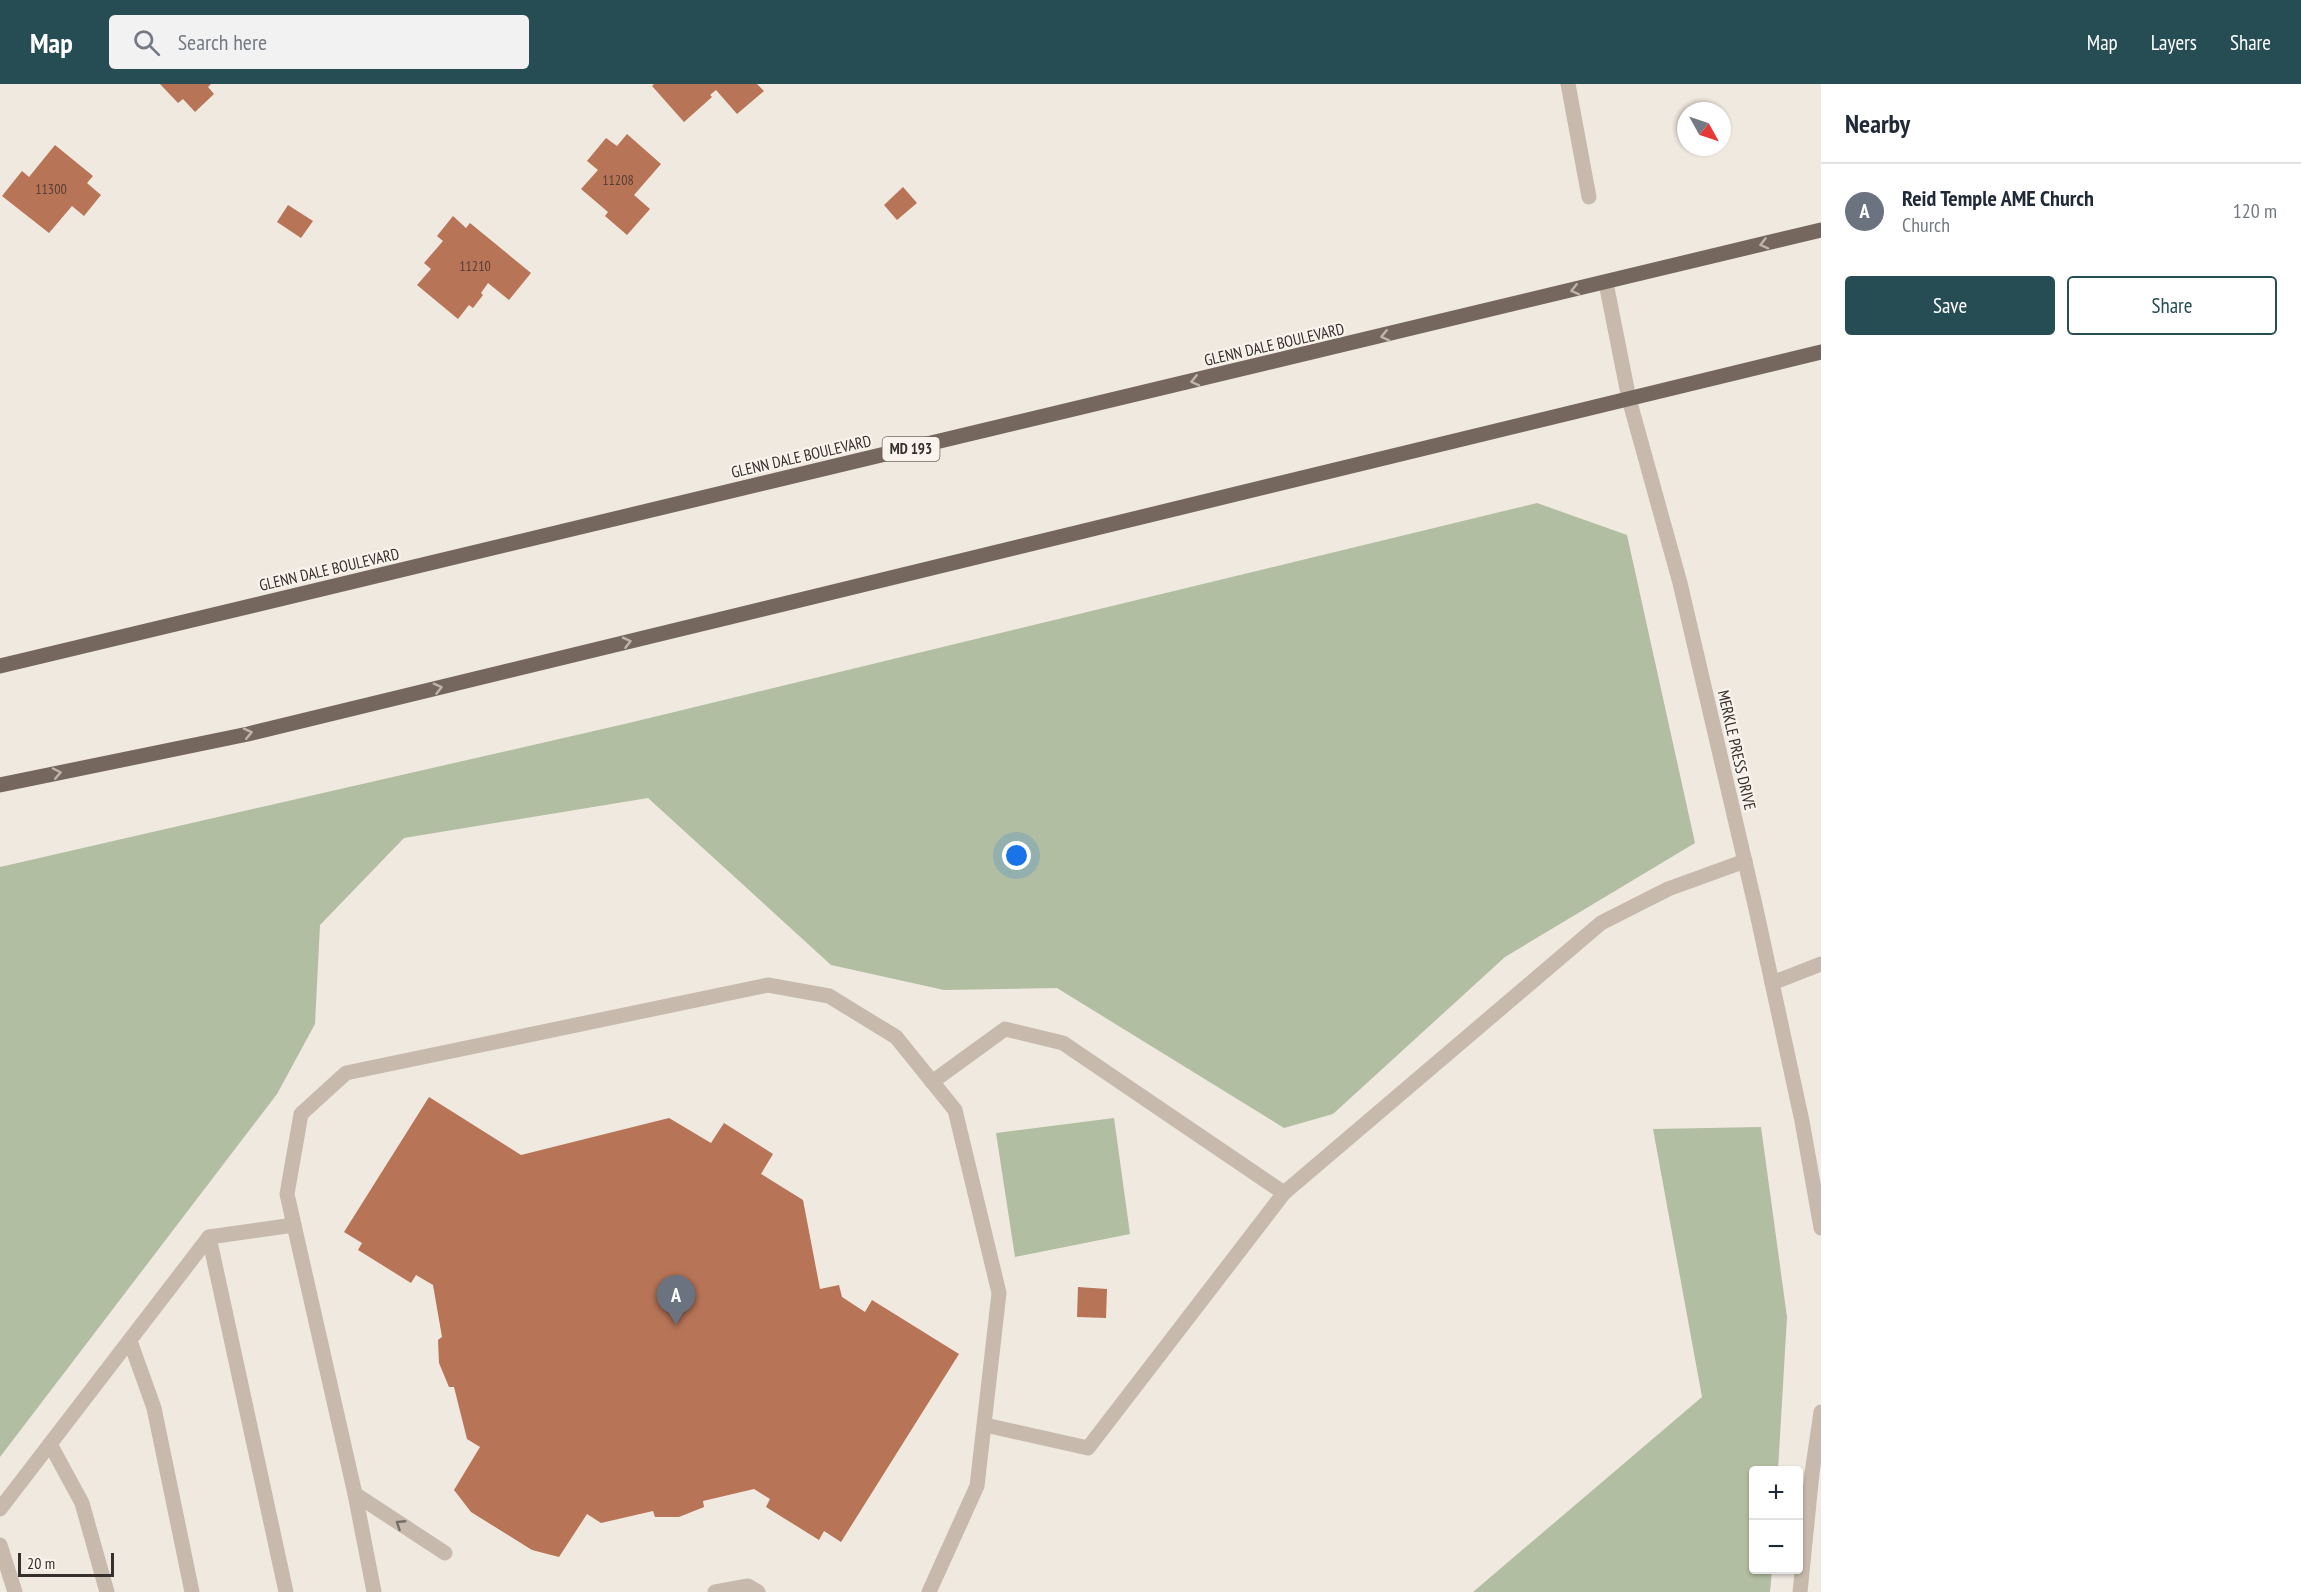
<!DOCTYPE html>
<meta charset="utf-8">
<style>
:root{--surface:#fff;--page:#f2f2f3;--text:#1f2937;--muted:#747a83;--line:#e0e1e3;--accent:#254d53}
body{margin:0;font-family:"PT Sans Narrow",sans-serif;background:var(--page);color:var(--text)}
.controls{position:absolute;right:18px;bottom:18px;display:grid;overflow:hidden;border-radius:6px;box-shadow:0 2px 4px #0004}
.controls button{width:54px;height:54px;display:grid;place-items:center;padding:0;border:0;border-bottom:2px solid var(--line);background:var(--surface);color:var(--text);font:30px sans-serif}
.compass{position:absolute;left:1677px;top:18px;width:54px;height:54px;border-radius:50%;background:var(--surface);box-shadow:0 2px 4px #0004;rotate:130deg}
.scale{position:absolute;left:18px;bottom:15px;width:96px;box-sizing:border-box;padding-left:6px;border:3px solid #362f2b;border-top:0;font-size:16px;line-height:21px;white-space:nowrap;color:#362f2b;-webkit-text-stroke:4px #f8f3ec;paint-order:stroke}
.you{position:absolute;left:1017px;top:772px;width:21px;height:21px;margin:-15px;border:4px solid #fff;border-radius:50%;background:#1a73e8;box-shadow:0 0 0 9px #1a73e833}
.badge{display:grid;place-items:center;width:39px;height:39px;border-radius:50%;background:var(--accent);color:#fff;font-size:20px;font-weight:700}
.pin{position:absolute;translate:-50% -50px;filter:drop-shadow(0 2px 3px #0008)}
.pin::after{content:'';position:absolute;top:32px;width:21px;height:18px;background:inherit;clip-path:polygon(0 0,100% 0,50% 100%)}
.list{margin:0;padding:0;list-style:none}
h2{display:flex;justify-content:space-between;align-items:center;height:78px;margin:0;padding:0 24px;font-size:26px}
h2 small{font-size:20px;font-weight:400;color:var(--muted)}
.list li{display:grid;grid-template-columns:39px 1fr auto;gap:18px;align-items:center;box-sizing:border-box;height:96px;padding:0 24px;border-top:2px solid var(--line)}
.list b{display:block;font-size:22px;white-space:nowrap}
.list p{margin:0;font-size:20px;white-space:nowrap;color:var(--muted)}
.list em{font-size:20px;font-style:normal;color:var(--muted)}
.actions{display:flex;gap:12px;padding:18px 24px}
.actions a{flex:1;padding:14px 0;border:2px solid var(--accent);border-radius:6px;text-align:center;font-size:21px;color:var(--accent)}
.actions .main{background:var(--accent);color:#fff}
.icon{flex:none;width:33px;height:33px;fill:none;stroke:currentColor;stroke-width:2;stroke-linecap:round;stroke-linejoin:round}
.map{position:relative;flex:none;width:1821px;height:1508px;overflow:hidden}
header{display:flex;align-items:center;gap:36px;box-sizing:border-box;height:84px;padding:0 30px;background:var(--accent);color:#fff}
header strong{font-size:28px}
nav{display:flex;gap:33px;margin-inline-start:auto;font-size:21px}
.search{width:420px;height:54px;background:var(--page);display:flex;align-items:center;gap:15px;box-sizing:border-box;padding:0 21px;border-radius:6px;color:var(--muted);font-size:22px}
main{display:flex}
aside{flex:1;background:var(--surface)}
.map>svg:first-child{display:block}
.green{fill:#b2bea1}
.building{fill:#b87456}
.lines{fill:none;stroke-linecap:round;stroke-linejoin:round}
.service{stroke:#c7baad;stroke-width:15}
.minor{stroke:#c7baad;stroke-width:15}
.primary{stroke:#76675e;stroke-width:15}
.oneway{stroke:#beb4ac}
.oneway2{stroke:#776e66}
.labels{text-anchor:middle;stroke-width:4.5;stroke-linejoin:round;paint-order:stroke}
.number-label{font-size:14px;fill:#564036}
.shield{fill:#f8f3ec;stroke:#706a65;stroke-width:1.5}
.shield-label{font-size:15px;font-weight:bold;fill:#362f2b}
.street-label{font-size:16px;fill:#362f2b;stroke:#f8f3ec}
</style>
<header>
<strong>Map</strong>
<div class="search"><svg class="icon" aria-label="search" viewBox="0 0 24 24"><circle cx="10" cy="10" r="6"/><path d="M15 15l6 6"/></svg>Search here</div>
<nav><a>Map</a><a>Layers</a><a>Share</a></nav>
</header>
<main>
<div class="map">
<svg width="1821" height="1508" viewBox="0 0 1821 1508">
<rect width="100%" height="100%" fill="#f0e9e0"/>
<g class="green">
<path d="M1537,419L1627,451L1695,759L1505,873L1333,1030L1284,1044L1057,904L944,906L831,881L648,714L404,754L320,841L315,940L277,1010L0,1373V783L633,638Z"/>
<path d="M1114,1034L1130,1150L1015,1173L996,1049Z"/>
<path d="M1761,1043L1787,1233L1778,1386H1754V1486H1772L1770,1508H1473L1702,1313L1653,1045Z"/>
</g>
<g class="building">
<path d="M160,0H211L208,3L214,10L195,28L183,15L178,19Z"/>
<path d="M654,0H757L764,7L737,30L716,6L710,11L712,13L684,38L652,2Z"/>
<path d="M627,50L661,80L634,111L650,125L627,151L605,132L608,128L581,105L598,86L587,77L606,54L617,62Z"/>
<path d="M55,61L93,92L87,99L101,111L84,132L72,122L49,149L2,112L22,87L29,93Z"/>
<path d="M903,103L917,119L897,136L884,121Z"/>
<path d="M288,121L313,137L301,154L277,138Z"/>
<path d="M453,132L466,144L470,139L531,189L509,216L488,199L481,209L483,211L473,224L469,221L458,235L417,201L431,185L424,179L443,157L437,152Z"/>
<path d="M429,1013L521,1071L669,1034L711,1059L724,1039L773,1070L761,1090L803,1116L820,1205L839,1201L842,1213L865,1228L872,1216L959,1270L841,1458L824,1447L819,1456L766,1423L770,1415L754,1405L703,1417L704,1423L679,1433H655L653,1427L601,1439L587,1430L559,1473L532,1466L471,1428L454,1406L480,1363L467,1355L454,1303H449L439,1279L438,1256L442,1253L433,1201L416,1191L411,1199L358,1166L362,1159L344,1148Z"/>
<path d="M1078,1203L1107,1205L1106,1234L1077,1233Z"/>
</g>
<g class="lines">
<g class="service">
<path d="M932,998L1005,945L1063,959L1284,1109"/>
<path d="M209,1153L286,1508"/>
<path d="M130,1257L154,1324L192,1508"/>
<path d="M985,1341L1088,1364L1284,1109L1601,839L1668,805L1745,777"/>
<path d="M50,1360L82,1419L107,1508"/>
<path d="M355,1410L445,1469"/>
<path d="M0,1425L209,1153L294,1141"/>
<path d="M0,1461L15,1508"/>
<path d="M374,1508L355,1410L287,1110L301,1030L346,989L768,901L829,912L896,953L955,1026L999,1209L977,1402L929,1508"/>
<path d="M715,1508L748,1502L758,1508"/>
</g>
<g class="minor">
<path d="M1568,0L1589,113"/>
<path d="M1606,199L1629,315L1680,499L1756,825L1802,1037L1821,1144"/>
<path d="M1772,899L1821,880"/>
<path d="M1800,1508L1812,1389L1821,1328"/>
</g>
<g class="primary">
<path d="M0,582L1821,146"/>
<path d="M0,701L248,650L1821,268"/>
</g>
</g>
<defs><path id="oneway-chevron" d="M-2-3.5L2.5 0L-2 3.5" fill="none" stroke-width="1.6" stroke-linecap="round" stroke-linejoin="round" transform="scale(1.5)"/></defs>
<g class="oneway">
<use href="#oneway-chevron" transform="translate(1764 160) rotate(166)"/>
<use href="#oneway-chevron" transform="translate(1575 206) rotate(167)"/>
<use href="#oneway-chevron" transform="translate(1385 252) rotate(167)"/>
<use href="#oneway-chevron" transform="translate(1195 297) rotate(167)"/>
<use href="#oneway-chevron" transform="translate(627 558) rotate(-14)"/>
<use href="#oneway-chevron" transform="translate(438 604) rotate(-14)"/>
<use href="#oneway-chevron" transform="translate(248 649) rotate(-13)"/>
<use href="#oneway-chevron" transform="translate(57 689) rotate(-12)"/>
</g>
<use class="oneway2" href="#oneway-chevron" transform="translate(400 1440) rotate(-147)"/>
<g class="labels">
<g class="number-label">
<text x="618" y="101">11208</text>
<text x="51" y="110">11300</text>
<text x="475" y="187">11210</text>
</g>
<rect class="shield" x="882.5" y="353" width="57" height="24" rx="4.5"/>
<g class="shield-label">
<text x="911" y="370">MD 193</text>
</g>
<g class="street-label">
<text transform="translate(1274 260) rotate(-13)" y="6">GLENN DALE BOULEVARD</text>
<text transform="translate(801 372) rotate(-13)" y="6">GLENN DALE BOULEVARD</text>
<text transform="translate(329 485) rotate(-13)" y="6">GLENN DALE BOULEVARD</text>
<text transform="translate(1737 666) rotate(77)" y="6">MERKLE PRESS DRIVE</text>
</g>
</g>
</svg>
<div class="controls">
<button>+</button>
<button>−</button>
</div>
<svg class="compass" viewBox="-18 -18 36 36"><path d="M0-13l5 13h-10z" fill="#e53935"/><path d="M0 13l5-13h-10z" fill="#747a83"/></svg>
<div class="scale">20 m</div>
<div class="you"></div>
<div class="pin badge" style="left:676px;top:1241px;background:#6b7280">A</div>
</div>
<aside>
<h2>Nearby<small></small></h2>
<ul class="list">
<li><span class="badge" style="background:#6b7280">A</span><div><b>Reid Temple AME Church</b><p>Church</p></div><em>120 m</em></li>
</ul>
<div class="actions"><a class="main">Save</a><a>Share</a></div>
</aside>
</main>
